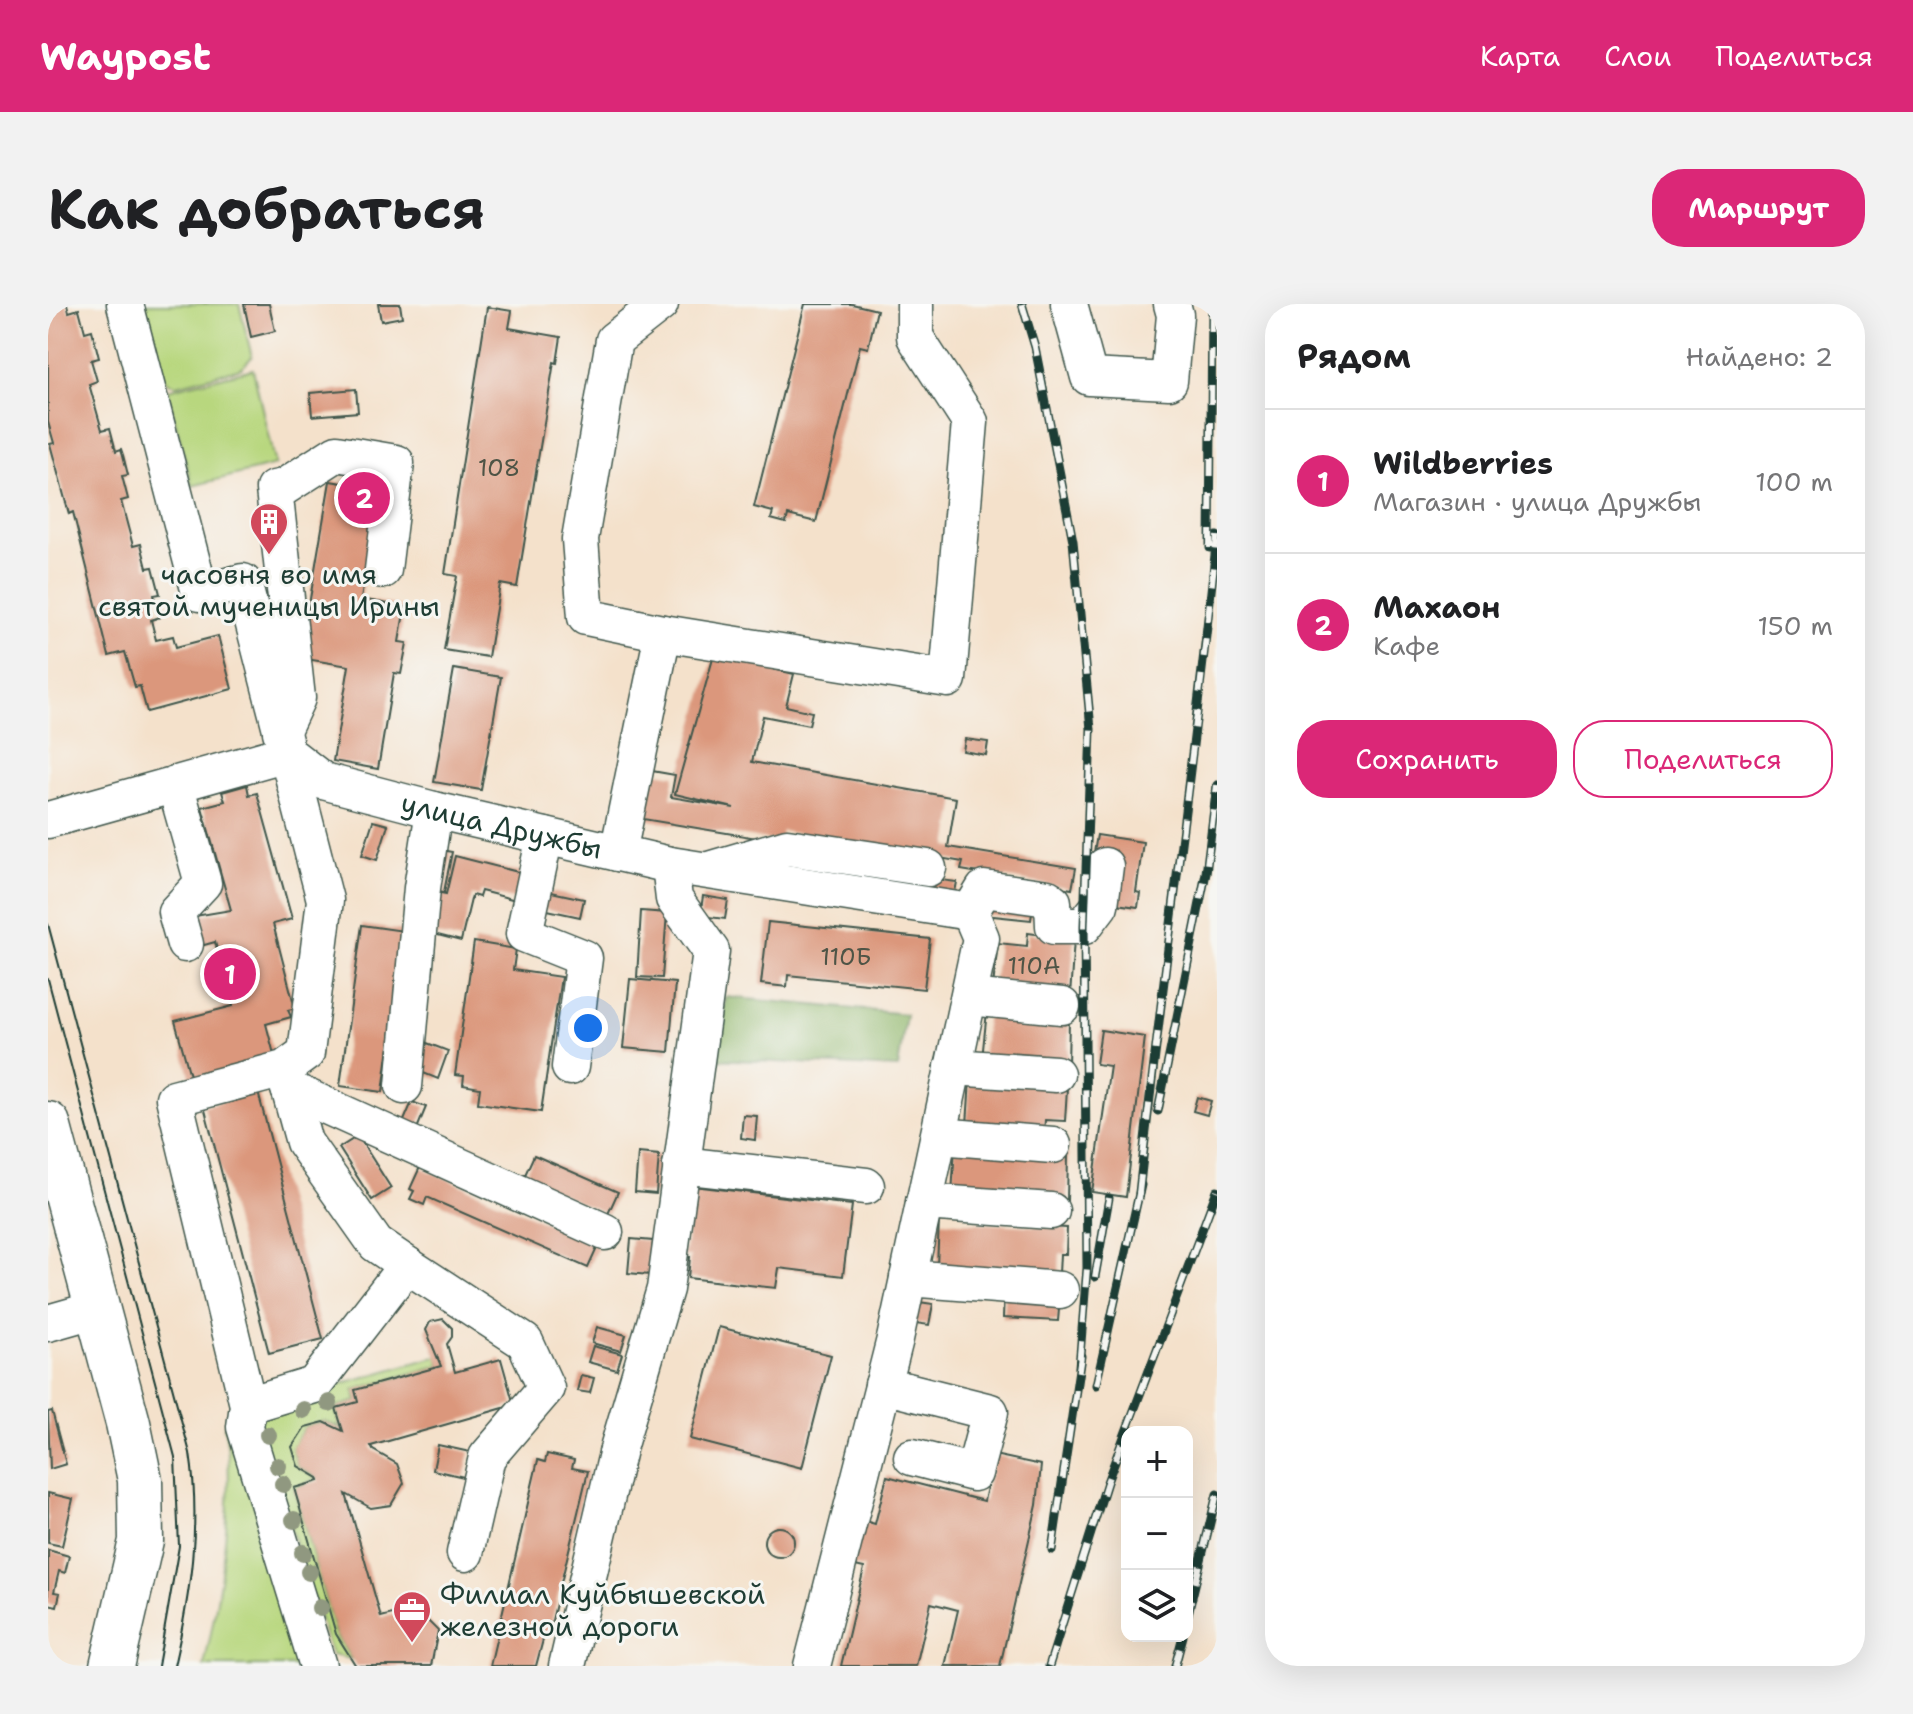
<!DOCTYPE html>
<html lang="ru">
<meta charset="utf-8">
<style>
:root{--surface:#fff;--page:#f2f2f2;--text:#202124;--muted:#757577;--line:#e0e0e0;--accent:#db2777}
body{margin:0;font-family:"Shantell Sans",sans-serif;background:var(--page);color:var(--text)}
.controls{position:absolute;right:24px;bottom:24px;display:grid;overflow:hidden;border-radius:16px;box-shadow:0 8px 32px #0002}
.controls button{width:72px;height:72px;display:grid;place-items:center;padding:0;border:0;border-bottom:2px solid var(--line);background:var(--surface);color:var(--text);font:40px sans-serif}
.you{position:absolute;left:540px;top:724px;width:28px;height:28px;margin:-20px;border:6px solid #fff;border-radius:50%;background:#1a73e8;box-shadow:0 0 0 12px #1a73e833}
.badge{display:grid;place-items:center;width:52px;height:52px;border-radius:50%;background:var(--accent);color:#fff;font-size:26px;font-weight:700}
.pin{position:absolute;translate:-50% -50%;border:4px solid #fff;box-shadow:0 2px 8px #0006}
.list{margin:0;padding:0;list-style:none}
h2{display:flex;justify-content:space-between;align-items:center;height:104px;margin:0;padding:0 32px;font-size:34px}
h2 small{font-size:26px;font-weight:400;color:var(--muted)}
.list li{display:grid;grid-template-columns:52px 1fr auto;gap:24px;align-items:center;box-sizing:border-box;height:144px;padding:0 32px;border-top:2px solid var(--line)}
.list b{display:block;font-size:30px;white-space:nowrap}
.list p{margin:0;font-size:26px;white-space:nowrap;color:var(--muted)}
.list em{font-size:26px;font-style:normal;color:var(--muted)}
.actions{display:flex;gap:16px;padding:24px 32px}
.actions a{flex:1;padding:18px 0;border:2px solid var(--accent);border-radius:32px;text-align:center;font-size:28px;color:var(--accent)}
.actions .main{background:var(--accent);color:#fff}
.icon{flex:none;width:44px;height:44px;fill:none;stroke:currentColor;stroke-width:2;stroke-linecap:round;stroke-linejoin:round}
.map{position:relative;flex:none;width:1169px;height:1362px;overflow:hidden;border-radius:32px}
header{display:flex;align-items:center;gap:48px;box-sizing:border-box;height:112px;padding:0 40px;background:var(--accent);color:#fff}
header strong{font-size:38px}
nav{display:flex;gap:44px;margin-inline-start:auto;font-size:28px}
.intro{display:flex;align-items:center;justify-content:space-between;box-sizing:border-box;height:192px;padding:0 48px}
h1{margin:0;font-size:56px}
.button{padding:20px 36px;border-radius:32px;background:var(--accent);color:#fff;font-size:28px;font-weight:700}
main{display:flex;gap:48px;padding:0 48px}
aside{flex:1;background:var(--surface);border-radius:32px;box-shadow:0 8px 32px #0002}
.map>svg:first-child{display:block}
.green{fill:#b8d77e;stroke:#6c8a59;stroke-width:2}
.forest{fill:#92b86d;stroke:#587a50;stroke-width:2}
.building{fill:#db977b}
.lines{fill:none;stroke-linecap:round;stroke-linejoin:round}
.minor-casing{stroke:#3f564b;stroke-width:39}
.major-casing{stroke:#3f564b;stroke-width:47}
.minor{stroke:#fff;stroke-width:36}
.major{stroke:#fff;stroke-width:44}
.tram{stroke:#1f3d34;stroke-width:2}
.rail-casing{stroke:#1f3d34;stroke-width:9}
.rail{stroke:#f6f6f2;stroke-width:6;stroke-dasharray:18;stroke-linecap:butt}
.tree{fill:#909880}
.labels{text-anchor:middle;stroke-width:6;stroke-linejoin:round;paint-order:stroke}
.number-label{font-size:24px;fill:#4e5446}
.poi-label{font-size:28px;fill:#1f3d34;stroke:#f6f6f2}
.street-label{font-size:28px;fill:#1f3d34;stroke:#f6f6f2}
</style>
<header>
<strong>Waypost</strong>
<nav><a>Карта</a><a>Слои</a><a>Поделиться</a></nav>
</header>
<div class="intro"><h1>Как добраться</h1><a class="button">Маршрут</a></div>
<main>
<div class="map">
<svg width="1169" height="1362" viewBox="0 0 1169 1362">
<rect width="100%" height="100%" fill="#f6f6f2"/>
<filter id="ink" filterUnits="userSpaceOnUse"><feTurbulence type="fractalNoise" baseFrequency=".0125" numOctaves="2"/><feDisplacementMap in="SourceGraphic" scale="16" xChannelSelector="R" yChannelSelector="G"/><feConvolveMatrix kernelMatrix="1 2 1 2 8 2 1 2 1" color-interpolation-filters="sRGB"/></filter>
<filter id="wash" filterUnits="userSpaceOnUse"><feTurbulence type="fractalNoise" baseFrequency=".006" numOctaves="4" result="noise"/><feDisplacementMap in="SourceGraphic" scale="32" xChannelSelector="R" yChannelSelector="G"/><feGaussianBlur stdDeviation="1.8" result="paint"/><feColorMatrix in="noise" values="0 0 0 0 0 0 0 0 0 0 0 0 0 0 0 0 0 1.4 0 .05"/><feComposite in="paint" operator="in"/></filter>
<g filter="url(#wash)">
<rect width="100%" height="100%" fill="#f4e1cb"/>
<g class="green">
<path d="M96,0H191L204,53L193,64L129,81L120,79L115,73Z"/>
<path d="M205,65L227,161L144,182L119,86Z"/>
<path d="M390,1052L392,1061L306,1086L309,1097L287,1103L292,1124L276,1117L257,1122L244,1144L250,1163L270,1174L246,1184L287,1330L303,1355L283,1351L210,1123L213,1110L282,1083Z"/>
<path d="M183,1120L254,1362H156C170,1301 190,1181 176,1122Z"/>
</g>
<path class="forest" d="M678,693L858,710L850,764L668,755Z"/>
<g id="blocks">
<g class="building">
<path d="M0,0H19L21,8L31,5L37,28L44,26L51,54L43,56L49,77L41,80L54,126L62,124L68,147L73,145L75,151L80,171L74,172L80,195L73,197L85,242L93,240L99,264L105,263L112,290L106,291L112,313L103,316L108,336L125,332L128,343L170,332L184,385L99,408L92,382L87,383L77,348L61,352L25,208L21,210L2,140L6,139L0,118Z"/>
<path d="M196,0H221L227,27L203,33Z"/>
<path d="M330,0H352L354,13L333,17Z"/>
<path d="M757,0H804L829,6L820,44L812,42L768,218L740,211L738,219L723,215L725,208L706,203Z"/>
<path d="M439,3L464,7L461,24L513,33L509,59L506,58L469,283L452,280L440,353L396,346L409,272L397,270Z"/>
<path d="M308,85L310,108L264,112L262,89Z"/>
<path d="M282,177L331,185L313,295L357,303L351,338L359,339L353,370L346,369L330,465L285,457L301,362L252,354Z"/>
<path d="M666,351L746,370L738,402L764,408L761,421L715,412L704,458L908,494L900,543L1028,564L1024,585L913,566L915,558L734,527L732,538L595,515L604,467L627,471L623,493L686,504L627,490Z"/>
<path d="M406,365L453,373L433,486L386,478Z"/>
<path d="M917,435L940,438L938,451L915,447Z"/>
<path d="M199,481L201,491L209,489L244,615L225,620L247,704L240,706L243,713L218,720L227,754L144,779L127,717L185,702L167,638L149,643L141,613L183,606L154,503L177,497L174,488Z"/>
<path d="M325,517L340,521L329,556L314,551Z"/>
<path d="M1049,531L1095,538L1088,588L1092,589L1090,603L1061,599L1045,555Z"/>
<path d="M388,545L404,548L396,588L380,585Z"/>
<path d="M407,552L478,570L472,597L433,587L431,593L424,591L413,637L378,628L388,588L398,590Z"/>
<path d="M861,572L909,578L906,593L859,587Z"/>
<path d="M494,586L536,595L532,613L490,604Z"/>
<path d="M655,592L680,596L677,615L652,612Z"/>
<path d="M938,597L985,602L983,616L936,611Z"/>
<path d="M593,607L619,609L614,674L589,673Z"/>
<path d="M720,618L882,635L876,685L740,671L739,683L713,680Z"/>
<path d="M314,621L356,627L335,788L292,782Z"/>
<path d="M980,629L1026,635L1022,692L945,682L950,639L979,642Z"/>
<path d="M426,638L468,645L465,666L513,673L493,808L430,799L432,784L415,781L416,772L407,771Z"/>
<path d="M582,675L627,679L621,748L575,744Z"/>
<path d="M939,707L1021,716L1020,762L934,755Z"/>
<path d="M1053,726L1097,733L1078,893L1044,888L1062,762L1048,760Z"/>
<path d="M379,739L400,747L390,775L368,766Z"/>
<path d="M922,775L1019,784L1017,817L997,816L996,827L919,821Z"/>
<path d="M210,788L275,1035L221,1049L156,802Z"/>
<path d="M1149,793L1163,797L1159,811L1145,807Z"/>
<path d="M364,798L378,803L369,825L355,819Z"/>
<path d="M695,811L709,812L707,836L693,834Z"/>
<path d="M310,832L343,884L324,896L291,844Z"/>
<path d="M907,843L1020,850L1019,897L904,890Z"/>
<path d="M590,849L611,851L608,890L587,888Z"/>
<path d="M486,851L570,888L560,910L476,873Z"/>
<path d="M372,863L550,942L540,964L379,893L376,901L362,895L366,887L362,885Z"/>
<path d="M645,882L804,901L795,972L731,964L728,984L640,974L642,953H636Z"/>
<path d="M891,917L1019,924L1018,950H1012L1011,970L889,963Z"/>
<path d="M583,935L605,937L602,971L580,969Z"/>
<path d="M956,990L1012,993L1010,1017L955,1014Z"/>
<path d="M871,998L885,1000L881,1021L867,1019Z"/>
<path d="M395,1015L404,1024V1033L399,1040L407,1068L453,1055L466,1101L323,1142L325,1146L349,1160L356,1179L343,1201L323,1204L298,1190L333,1313L367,1304L390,1327L383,1362H308L288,1330L246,1184L271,1177L270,1174L250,1162L244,1143L257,1123L276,1118L295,1127L288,1104L310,1098L307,1086L393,1062L378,1026L382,1018Z"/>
<path d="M549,1023L578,1031L573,1047L544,1039Z"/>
<path d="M671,1023L783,1051L754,1164L642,1135Z"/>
<path d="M545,1042L574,1050L569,1066L540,1058Z"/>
<path d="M533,1071L546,1074L542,1089L529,1087Z"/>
<path d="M4,1107L18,1160L2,1165L0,1108Z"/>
<path d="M390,1141L422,1148L416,1173L385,1166Z"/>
<path d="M499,1150L526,1156L524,1164L540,1167L500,1333L496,1332L488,1362H442L490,1156L497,1158Z"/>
<path d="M946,1151L993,1161L989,1201L952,1362H897L910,1306L883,1299L868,1362H793L816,1264L794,1259L813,1216L827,1220L839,1172L936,1197Z"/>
<path d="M0,1189L25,1195L14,1242L0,1239Z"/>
<circle cx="731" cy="1238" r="15"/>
<path d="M0,1246L21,1252L17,1269L11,1267L6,1288L12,1289L9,1302L0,1300Z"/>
</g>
</g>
</g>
<g filter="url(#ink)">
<use href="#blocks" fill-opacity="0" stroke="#3f564b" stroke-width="2"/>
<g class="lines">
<g class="minor-casing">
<g id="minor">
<path d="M77,0L152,289L195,278L277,596L258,749L236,765L126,794L200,1101L197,1123L270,1362"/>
<path d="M612,0L566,36L532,235L538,313L615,329"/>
<path d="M1021,0L1041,73L1121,77L1127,11L1124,0"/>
<path d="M233,428L249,394L226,185L236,183L289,149L348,159L335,266"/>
<path d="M127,480L155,579L128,608L137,640"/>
<path id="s1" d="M0,516L239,449L275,477L386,506L622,561L922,608"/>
<path d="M497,532L476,630L536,654L522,763"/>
<path d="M570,549L615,329L900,375L922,118L867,33V0"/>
<path d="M664,565L739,543L880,564"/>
<path d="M921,693L1014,702"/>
<path d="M905,763L1008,770"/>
<path d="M237,769L256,838L328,940L359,961"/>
<path d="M356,782L374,584L386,506"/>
<path d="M241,785L557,928"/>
<path d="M891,832L1005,841"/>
<path d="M633,861L818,882"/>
<path d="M876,898L1003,907"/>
<path d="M860,974L1012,986"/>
<path d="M0,1019L49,1005"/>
<path d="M835,1081L942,1108L926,1169L864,1153"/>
<path d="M200,1101L266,1081L359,961L477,1038L498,1084L439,1153L417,1249"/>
<path d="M519,1362L571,1141L617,985L663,647L626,595L622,561"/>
<path d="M764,1362L847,1035L933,634L922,608L936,585L1000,594L1005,598L1006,622H1036L1052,601L1057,562"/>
</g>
</g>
<g class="major-casing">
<path id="major" d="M0,820L80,1119L92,1176L93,1237L64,1362"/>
</g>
<use href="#minor" class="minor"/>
<use href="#major" class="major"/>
<g class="tram">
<path d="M0,620L142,1149C153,1220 142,1292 126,1362"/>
<path d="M0,675L127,1153L131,1242L110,1362"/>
</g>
<g class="rail-casing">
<g id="rail">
<path d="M974,0L987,43L1025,237L1043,425L1036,622L1039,964L1031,1063"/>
<path d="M1162,244L1164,0"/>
<path d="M1110,807L1158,569L1169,481"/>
<path d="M1091,889C1115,670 1146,452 1169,232"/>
<path d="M1047,973L1061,894"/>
<path d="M1048,1081L1093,881"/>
<path d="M1004,1246L1033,1052"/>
<path d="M1139,1314L1169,1190"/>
<path d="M1001,1362L1059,1178L1169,886"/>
<path d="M1127,1362L1135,1332"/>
</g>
</g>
<use href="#rail" class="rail"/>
</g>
<g class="tree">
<circle cx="281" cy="1099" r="9"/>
<circle cx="255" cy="1106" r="9"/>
<circle cx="220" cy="1131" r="9"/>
<circle cx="230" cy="1162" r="9"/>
<circle cx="235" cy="1180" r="9"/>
<circle cx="246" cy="1216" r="9"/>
<circle cx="255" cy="1249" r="9"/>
<circle cx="261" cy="1268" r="9"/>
<circle cx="272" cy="1304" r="9"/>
</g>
</g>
<defs>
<g id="building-pin" transform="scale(2)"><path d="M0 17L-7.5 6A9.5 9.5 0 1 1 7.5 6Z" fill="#d1495b" stroke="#f6f6f2"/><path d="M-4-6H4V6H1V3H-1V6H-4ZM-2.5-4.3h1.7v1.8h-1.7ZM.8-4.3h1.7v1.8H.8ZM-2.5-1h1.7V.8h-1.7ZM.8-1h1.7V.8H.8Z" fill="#fff"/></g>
<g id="office-pin" transform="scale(2)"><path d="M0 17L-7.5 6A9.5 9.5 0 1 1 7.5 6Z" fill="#d1495b" stroke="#f6f6f2"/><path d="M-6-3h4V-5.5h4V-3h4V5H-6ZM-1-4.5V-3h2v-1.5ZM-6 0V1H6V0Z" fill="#fff"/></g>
</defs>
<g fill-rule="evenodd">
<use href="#building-pin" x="221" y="218"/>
<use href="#office-pin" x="364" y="1306"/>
</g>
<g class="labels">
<g class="number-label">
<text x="451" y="172">108</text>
<text x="798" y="661">110Б</text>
<text x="986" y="670">110А</text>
</g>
<g class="poi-label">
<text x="221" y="280">часовня во имя<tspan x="221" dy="32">святой мученицы Ирины</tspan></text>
<text x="392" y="1300" text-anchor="start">Филиал Куйбышевской<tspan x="392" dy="32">железной дороги</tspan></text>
</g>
<g class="street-label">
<text dy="10" stroke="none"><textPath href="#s1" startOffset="478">улица Дружбы</textPath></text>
</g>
</g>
</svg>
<div class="controls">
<button>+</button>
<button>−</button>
<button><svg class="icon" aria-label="layers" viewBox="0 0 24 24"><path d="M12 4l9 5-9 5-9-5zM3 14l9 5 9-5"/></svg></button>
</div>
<div class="you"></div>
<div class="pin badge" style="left:182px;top:670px">1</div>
<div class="pin badge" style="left:316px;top:194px">2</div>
</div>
<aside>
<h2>Рядом<small>Найдено: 2</small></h2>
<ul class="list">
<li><span class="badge">1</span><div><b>Wildberries</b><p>Магазин · улица Дружбы</p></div><em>100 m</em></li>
<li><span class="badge">2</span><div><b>Махаон</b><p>Кафе</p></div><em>150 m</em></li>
</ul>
<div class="actions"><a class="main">Сохранить</a><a>Поделиться</a></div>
</aside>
</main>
